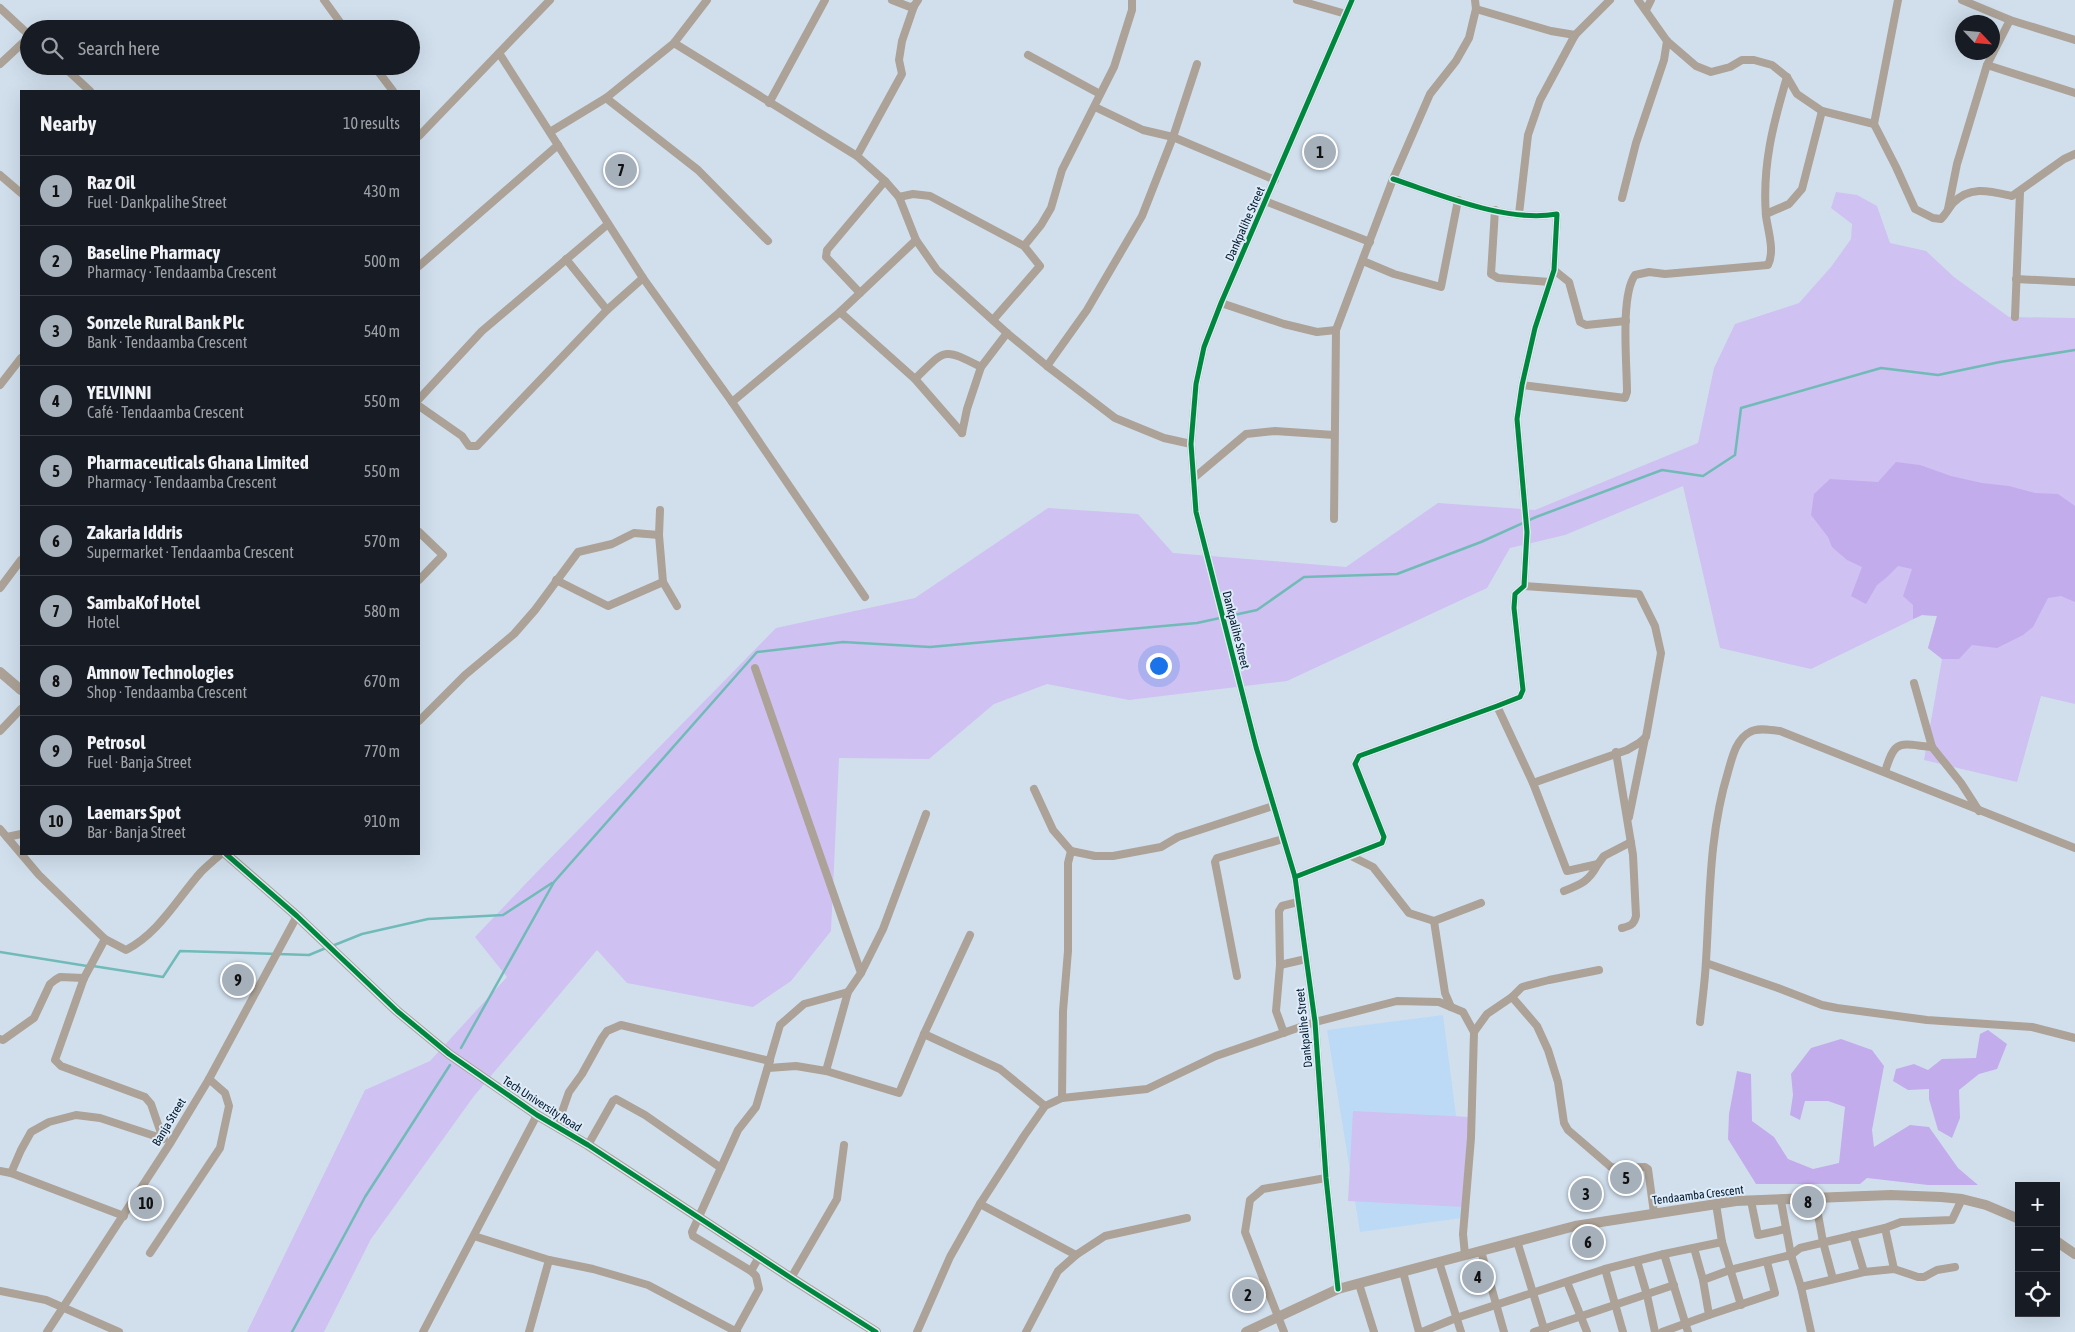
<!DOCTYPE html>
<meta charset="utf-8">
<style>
:root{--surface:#171b24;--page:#20242c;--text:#f1f3f6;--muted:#9ea1a6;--line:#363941;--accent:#a5b0bb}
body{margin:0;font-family:"Asap Condensed",sans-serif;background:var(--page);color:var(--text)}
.controls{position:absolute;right:15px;bottom:15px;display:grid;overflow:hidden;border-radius:0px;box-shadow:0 5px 20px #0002}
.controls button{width:45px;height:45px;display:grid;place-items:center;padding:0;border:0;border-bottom:1px solid var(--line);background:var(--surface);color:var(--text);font:25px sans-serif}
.compass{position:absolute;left:1955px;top:15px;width:45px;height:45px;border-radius:50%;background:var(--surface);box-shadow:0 5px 20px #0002;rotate:116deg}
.you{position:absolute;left:1158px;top:665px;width:18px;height:18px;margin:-12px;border:4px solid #fff;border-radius:50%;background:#1a73e8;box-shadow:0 0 0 8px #1a73e833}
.badge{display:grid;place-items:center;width:32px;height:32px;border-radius:50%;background:var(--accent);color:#111;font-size:16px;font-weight:700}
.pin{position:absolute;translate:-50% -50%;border:2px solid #fff;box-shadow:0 1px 5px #0006}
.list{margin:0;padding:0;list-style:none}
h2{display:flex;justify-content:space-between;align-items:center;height:65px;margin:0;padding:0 20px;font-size:21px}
h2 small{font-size:16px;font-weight:400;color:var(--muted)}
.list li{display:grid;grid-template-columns:32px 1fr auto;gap:15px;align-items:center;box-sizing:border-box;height:70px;padding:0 20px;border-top:1px solid var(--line)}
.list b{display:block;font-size:19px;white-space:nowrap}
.list p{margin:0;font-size:16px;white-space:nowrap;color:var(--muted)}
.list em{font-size:16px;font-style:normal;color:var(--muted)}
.icon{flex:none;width:28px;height:28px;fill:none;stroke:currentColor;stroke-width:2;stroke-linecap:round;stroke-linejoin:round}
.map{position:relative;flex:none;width:2075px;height:1332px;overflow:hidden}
.search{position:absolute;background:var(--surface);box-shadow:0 5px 20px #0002;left:20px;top:20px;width:400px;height:55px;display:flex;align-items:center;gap:12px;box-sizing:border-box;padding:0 18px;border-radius:28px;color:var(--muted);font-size:19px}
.panel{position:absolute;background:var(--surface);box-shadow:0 5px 20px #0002;left:20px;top:90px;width:400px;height:765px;border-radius:0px}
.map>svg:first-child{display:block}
.built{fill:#bcdaf6}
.green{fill:#cfc1f1}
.forest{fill:#c3acec}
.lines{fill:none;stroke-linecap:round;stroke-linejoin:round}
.stream{stroke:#70bbb7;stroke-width:2.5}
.minor{stroke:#aca297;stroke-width:8}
.tertiary{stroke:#aca297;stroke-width:10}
.cycleway-casing{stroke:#deebf7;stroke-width:8}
.cycleway{stroke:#00873e;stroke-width:5}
.labels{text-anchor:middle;stroke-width:4;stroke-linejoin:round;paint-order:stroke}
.street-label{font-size:12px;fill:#00192f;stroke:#deebf7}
</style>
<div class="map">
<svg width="2075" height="1332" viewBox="0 0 2075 1332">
<rect width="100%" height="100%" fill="#d1dfed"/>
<path class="built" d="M1443,1015L1469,1217L1360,1232L1327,1030Z"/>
<g class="green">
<path d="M1836,192L1857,195L1877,206L1890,243L1926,251L1954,277L2009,317L2075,318V704L2041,696L2017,782L1924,760L1942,659L1928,648L1937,616L1922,615L1811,669L1720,648L1683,486L1565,535L1510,548L1487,588L1287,681L1129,700L1047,684L994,704L929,759L839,758L831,931L791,981L753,1007L627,983L597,950L474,1096L371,1239L324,1332H247L365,1090L430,1061L507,977L475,937L535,874L776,628L915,598L1048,508L1138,514L1173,553L1346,567L1438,503L1535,510L1698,443L1714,368L1735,324L1799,303L1831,267L1851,239L1852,224L1831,208Z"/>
<path d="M1353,1111L1469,1117L1464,1207L1348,1201Z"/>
</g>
<g class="forest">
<path d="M1896,462L1920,465L1951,476L1982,483L2009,486L2035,493L2058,494L2075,506V602L2061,596L2048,598L2033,627L2023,635L1997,648L1972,645L1959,659H1942L1928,648L1937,616L1922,615L1913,619V605L1903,596L1912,569L1898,566L1886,578L1877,585L1866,604L1851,596L1862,567L1847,560L1832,547L1828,537L1811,515L1814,494L1830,479L1878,482Z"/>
<path d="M1988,1030L2007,1044L1997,1069L1979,1074L1959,1090L1960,1118L1952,1138L1938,1130L1929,1099V1089L1908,1090L1893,1081L1896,1069L1914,1064L1928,1070L1942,1059L1976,1058L1980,1034Z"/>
<path d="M1841,1039L1872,1050L1884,1066L1872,1130L1874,1147L1910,1125L1929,1127L1958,1168L1978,1185H1928L1867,1178L1860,1184H1756L1728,1139L1729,1114L1737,1071L1751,1074L1752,1121L1774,1137L1788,1159L1813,1169L1839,1163L1845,1107L1828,1101H1805L1800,1120L1790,1115L1793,1095L1791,1074L1811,1048Z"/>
</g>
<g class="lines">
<g class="stream">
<path d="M332,946L362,934L428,919L503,915L552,883"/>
<path d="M0,952L87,966"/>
<path d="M93,966L163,977L180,951L309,955L326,948"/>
<path d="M461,1048L554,882L757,652L843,642L930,647L1197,623L1257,610L1304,577L1397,574L1481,542L1536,517L1662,470L1703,476L1735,455L1741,408L1881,368L1938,375L2000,362L2075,350"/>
<path d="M292,1332L365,1197L450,1065"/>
</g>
<g class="minor">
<path d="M324,0L345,29"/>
<path d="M892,0L910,7L914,6"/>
<path d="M1297,0L1346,14"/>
<path d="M1638,0L1667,41L1696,66L1711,72L1730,67L1742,60H1754L1772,65L1787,77L1797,94L1822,111L1874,124"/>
<path d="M1898,0L1874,124L1896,167L1915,209L1933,218L1941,219C1946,214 1949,208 1953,203C1970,185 1990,191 2012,196L2064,159L2075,154"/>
<path d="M1962,0L2010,20L2075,40"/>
<path d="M0,8L29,35"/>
<path d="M1476,9L1551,31L1575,35"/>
<path d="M1646,10L1651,0"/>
<path d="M674,43L857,156L885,181L899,197L916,240L937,270L1007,333L1047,366L1115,418L1164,438L1191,444"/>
<path d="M499,53L643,278L732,402L865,597"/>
<path d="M1028,55L1100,94"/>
<path d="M0,64L29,37"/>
<path d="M1987,65L2075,93"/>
<path d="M63,66L90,91"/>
<path d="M374,66L393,91"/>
<path d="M606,98L698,170L768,241"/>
<path d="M769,103L825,0"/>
<path d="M1095,107L1143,130L1173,137L1275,180"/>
<path d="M550,132L606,98L674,43L707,0"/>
<path d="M419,136L550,0"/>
<path d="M857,156L902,74L899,60L902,41L914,6L918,0"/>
<path d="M0,175L21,193"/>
<path d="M899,197L913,194L930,196L1024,246L1040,266L993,320"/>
<path d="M1622,198L1636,143L1664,60L1667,41"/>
<path d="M1265,201L1370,242"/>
<path d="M1948,209L1957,164L1987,65L2010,20"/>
<path d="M1495,210L1491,274L1498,278L1550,282"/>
<path d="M1519,214L1528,135L1540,100L1575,35L1610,0"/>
<path d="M1766,214L1789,204L1802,189L1822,111"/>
<path d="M1024,246L1041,225L1051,208L1062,170L1114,67L1132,10V0"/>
<path d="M566,259L607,310"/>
<path d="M1363,261L1394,274L1441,287L1458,200"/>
<path d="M419,266L558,145"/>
<path d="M1554,270L1569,282L1580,322L1586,325L1626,321"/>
<path d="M2016,279L2075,282"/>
<path d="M860,293L826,257L827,250L885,181"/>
<path d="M1221,303L1284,324L1317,332L1336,330"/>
<path d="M840,312L915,379L962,433"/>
<path d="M2015,317L2020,192"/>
<path d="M1047,366L1087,310L1142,216L1173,137L1197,64"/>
<path d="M915,379C946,349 942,347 981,367L1007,333"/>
<path d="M0,385L21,358"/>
<path d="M1522,385L1625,398L1627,392C1627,365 1620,296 1635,275L1649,272L1665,274L1768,265C1775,251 1768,231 1766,216C1762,166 1773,124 1787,77"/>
<path d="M419,399L482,331L608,224"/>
<path d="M732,402L840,312L916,240"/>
<path d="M419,406L462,436L469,446H477L607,310L643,278"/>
<path d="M962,433L967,409L981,367"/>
<path d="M1195,477L1246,434L1275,431L1334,435"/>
<path d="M660,510L659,535L663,582"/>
<path d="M1334,519L1336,330L1393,179L1430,94L1456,61L1469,38L1476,9L1475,0"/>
<path d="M419,532L443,555L419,580"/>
<path d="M556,580L608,606L663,582L677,606"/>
<path d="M0,588L21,560"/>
<path d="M1914,683L1932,747L1961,783L1979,811"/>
<path d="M1497,706L1533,783L1627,750L1639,743L1646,737L1661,653L1655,626L1639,594L1524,586"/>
<path d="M419,721L465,675L514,634L535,610L578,552L612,544L634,533L659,535"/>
<path d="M0,731L21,709"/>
<path d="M1616,752L1633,855L1636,916C1634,925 1630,926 1622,928"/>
<path d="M1885,772C1895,738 1899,744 1932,747"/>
<path d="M1533,783L1567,871L1598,864L1604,856L1631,842"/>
<path d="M1034,789L1053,830L1071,851L1095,856H1113L1161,847L1178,837L1273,806"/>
<path d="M1629,817L1645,738"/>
<path d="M0,829L39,875L105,939L84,978L55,1060L61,1066L145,1097L151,1104L163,1139"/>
<path d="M7,837L21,834"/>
<path d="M1351,856L1373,867L1409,913L1434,921L1445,993L1451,1007"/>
<path d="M1295,877L1382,843L1384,837L1355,764L1359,756L1497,706L1520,697L1523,690L1514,608L1515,594L1524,586L1527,532L1517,419L1522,385L1535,328L1554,270L1557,214C1506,223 1442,195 1393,179"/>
<path d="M1564,891C1582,884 1589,881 1598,864"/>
<path d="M1434,921L1481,903"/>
<path d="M105,939L126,950C159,933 177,899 201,872C207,866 214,860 221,854"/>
<path d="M1706,963L1778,988L1822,1005L1837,1008L1927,1020L2032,1027L2075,1038"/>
<path d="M1280,965L1306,959"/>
<path d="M1599,970L1549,980L1522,987L1512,997L1537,1026L1548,1050L1558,1082L1564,1123L1568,1130L1611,1167L1616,1168L1645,1167L1648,1169L1654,1213"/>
<path d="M861,973L883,929L926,814"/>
<path d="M1237,976L1215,862L1217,858L1283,839"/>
<path d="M1700,1022C1702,1002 1705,982 1706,961C1710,897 1709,834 1728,772C1732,758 1736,739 1750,732C1758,727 1770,730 1780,731L2075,848"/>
<path d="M1284,1033L1276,1011L1280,965L1279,911L1282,906L1298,902"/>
<path d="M924,1034L1000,1069L1045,1106"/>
<path d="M0,1039L3,1040L34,1018L50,984L55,980L60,977L84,978"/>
<path d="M768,1068L796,1066L826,1071L899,1093L924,1034L970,935"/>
<path d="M826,1071L848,992"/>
<path d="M1062,1098L1063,1011L1068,951V863L1071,851"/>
<path d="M557,1126L569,1092L582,1074L602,1038L607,1031L621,1025L770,1061"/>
<path d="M588,1145L613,1101L616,1099L645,1115L721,1168"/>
<path d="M0,1171L11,1173L124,1216"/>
<path d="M11,1173L21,1150L31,1132L49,1122L76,1115L100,1118L164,1139"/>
<path d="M1815,1198L1823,1242L1833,1279"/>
<path d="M1751,1201L1758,1235L1786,1229"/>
<path d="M1781,1201L1791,1255L1801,1287L1811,1332"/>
<path d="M980,1204L1076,1255L1058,1271L1026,1332"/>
<path d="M1716,1204L1722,1242L1741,1305"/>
<path d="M1885,1228L1894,1269"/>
<path d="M1853,1235L1864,1272"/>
<path d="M474,1236L549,1260L593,1269L648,1285L737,1332"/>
<path d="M1517,1241L1545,1332"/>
<path d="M1694,1248L1703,1280"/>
<path d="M1481,1251L1504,1332"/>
<path d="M150,1253L220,1148L229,1106L225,1093L209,1079"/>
<path d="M1664,1254L1722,1242"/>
<path d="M1076,1255L1105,1236L1187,1218"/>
<path d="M1465,1255L1463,1234L1471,1138L1474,1032L1487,1014L1512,997"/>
<path d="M1637,1261L1647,1295L1655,1332"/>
<path d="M1439,1262L1461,1332"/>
<path d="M1605,1269L1623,1332"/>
<path d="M751,1271L693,1236L692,1232L738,1130L756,1107L780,1025L804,1004L848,992L861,973L755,668"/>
<path d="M1403,1272L1419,1332"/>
<path d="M791,1278L837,1199L844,1145"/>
<path d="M1567,1282L1587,1332"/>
<path d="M1359,1284L1374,1332"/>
<path d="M1801,1287L1864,1272L1894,1269L1918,1277H1924L1937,1270L1955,1267"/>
<path d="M1338,1289L1326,1178L1315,1022L1295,877L1256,747L1196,512L1191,444L1196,384L1204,347L1221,303L1352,0"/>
<path d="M0,1291L46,1300L119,1332"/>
<path d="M1709,1315L1775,1293L1767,1262"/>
<path d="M736,1331L759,1289L756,1276L751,1271L759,1257"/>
<path d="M47,1332L171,1142L209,1079L297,916"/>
<path d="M423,1332L537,1115"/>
<path d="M529,1332L549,1260"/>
<path d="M917,1332L950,1257L980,1204L1024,1136L1045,1106L1062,1098L1147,1089L1216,1056L1315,1022L1397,1001L1439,1002L1463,1012L1474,1032"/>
<path d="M1284,1332L1245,1232L1250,1200L1263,1189L1326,1178"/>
<path d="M1422,1332L1456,1318L1605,1269L1664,1254L1688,1332"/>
<path d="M1534,1332L1674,1285"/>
<path d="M1662,1332L1709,1315L1703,1280L1730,1270L1791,1255L1800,1248L1885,1228L1901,1222L1952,1220L1962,1199"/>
</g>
<g class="tertiary">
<path d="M0,672L21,690"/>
<path d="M226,854L297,916L397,1011L449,1054L537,1115L588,1145L791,1278L876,1332"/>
<path d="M2056,1241L2075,1254"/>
<path d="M1246,1332L1338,1289L1439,1262L1575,1226L1736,1201L1891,1195L1941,1197L1962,1199L1986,1205L2019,1219"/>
</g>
<g class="cycleway-casing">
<g id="cycleway">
<path d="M226,854L297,916L397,1011L449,1054L537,1115L588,1145L791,1278L876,1332"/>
<path d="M1295,877L1382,843L1384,837L1355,764L1359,756L1497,706L1520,697L1523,690L1514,608L1515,594L1524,586L1527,532L1517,419L1522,385L1535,328L1554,270L1557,214C1506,223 1442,195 1393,179"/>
<path d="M1338,1289L1326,1178L1315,1022L1295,877L1256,747L1196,512L1191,444L1196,384L1204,347L1221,303L1352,0"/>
</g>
</g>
<use href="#cycleway" class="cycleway"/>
</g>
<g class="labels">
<g class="street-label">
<text transform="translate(1245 224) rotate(-66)" y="4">Dankpalihe Street</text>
<text transform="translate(1236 630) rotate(76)" y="4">Dankpalihe Street</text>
<text transform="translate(1304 1028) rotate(-96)" y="4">Dankpalihe Street</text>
<text transform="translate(542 1104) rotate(33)" y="4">Tech University Road</text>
<text transform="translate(169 1122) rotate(-59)" y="4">Banja Street</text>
<text transform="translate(1698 1195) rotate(-7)" y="4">Tendaamba Crescent</text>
</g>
</g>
</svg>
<div class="controls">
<button>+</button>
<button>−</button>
<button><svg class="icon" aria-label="locate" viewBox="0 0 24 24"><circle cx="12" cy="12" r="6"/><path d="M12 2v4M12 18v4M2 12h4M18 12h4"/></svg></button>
</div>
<svg class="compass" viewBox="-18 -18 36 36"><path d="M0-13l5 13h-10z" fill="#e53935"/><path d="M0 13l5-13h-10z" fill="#9ea1a6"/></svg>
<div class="you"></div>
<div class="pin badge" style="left:1320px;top:152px">1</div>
<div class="pin badge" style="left:1248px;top:1295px">2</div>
<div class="pin badge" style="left:1586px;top:1194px">3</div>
<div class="pin badge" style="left:1478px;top:1277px">4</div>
<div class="pin badge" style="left:1626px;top:1178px">5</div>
<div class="pin badge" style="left:1588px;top:1242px">6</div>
<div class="pin badge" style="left:621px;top:170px">7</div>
<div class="pin badge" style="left:1808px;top:1202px">8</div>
<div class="pin badge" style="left:238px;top:980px">9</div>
<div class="pin badge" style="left:146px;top:1203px">10</div>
<div class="search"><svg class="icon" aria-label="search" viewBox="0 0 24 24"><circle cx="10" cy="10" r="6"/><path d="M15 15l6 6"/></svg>Search here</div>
<section class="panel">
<h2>Nearby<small>10 results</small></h2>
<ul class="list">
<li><span class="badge">1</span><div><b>Raz Oil</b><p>Fuel · Dankpalihe Street</p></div><em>430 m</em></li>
<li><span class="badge">2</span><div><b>Baseline Pharmacy</b><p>Pharmacy · Tendaamba Crescent</p></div><em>500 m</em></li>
<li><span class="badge">3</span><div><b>Sonzele Rural Bank Plc</b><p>Bank · Tendaamba Crescent</p></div><em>540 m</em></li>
<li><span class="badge">4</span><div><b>YELVINNI</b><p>Café · Tendaamba Crescent</p></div><em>550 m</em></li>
<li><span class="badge">5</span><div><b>Pharmaceuticals Ghana Limited</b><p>Pharmacy · Tendaamba Crescent</p></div><em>550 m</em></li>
<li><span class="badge">6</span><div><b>Zakaria Iddris</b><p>Supermarket · Tendaamba Crescent</p></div><em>570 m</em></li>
<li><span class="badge">7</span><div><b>SambaKof Hotel</b><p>Hotel</p></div><em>580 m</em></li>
<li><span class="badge">8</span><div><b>Amnow Technologies</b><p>Shop · Tendaamba Crescent</p></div><em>670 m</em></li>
<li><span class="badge">9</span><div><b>Petrosol</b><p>Fuel · Banja Street</p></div><em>770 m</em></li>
<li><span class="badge">10</span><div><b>Laemars Spot</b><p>Bar · Banja Street</p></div><em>910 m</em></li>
</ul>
</section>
</div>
